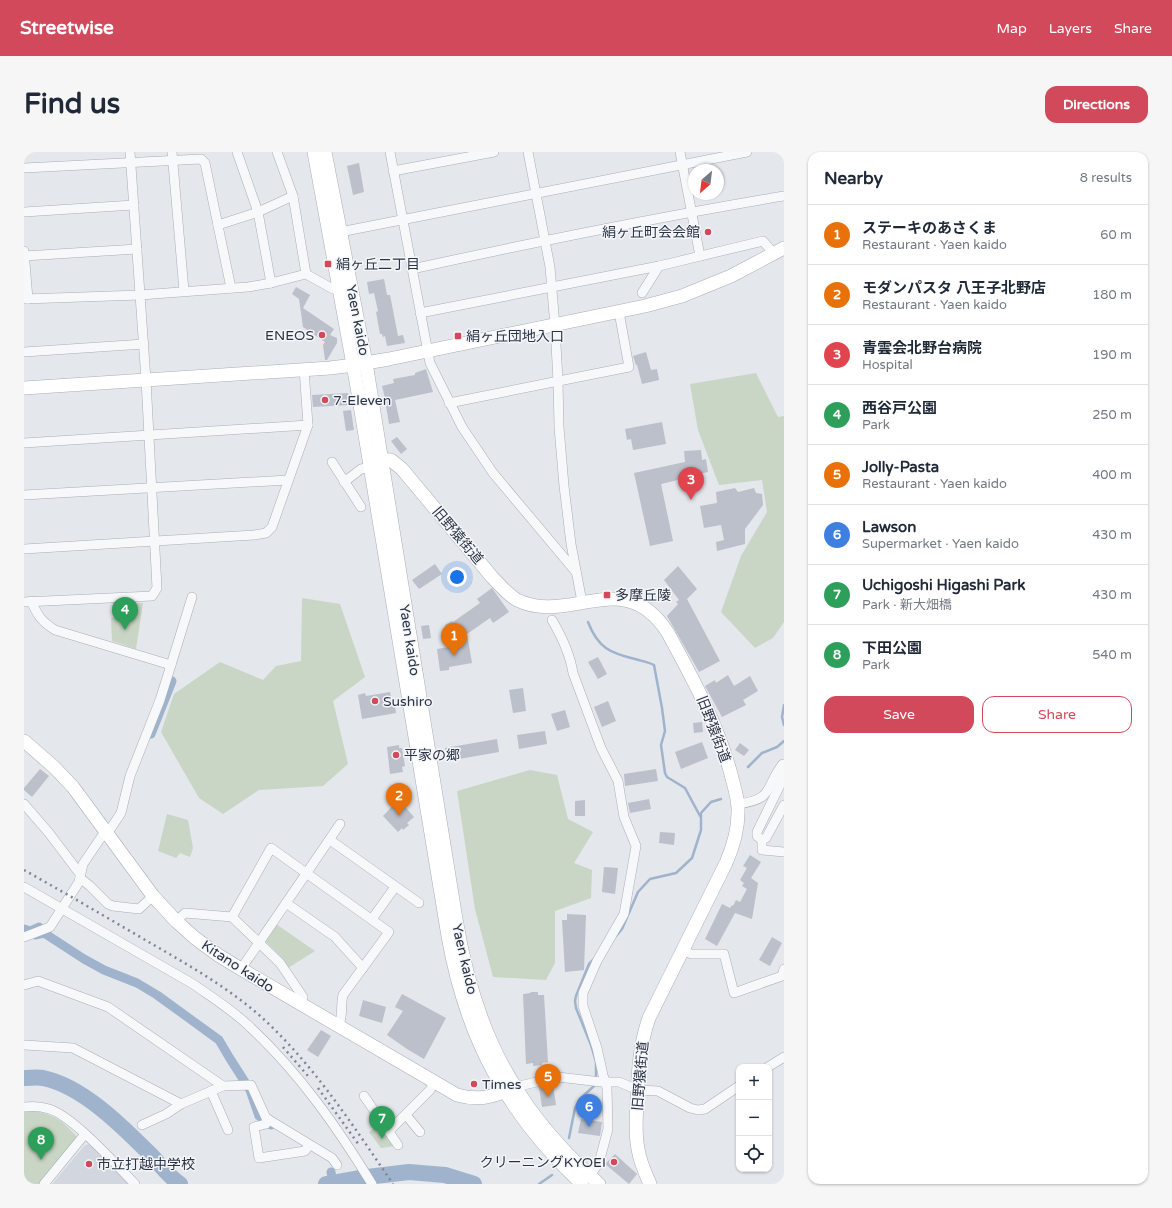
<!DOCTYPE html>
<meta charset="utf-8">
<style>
:root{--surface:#fff;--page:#f6f6f7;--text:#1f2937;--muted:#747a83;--line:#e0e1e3;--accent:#d1495b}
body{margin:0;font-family:"Varela Round","Noto Sans JP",sans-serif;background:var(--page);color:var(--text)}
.controls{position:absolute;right:12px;bottom:12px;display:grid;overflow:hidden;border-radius:8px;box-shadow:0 1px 3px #0004}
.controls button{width:36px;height:36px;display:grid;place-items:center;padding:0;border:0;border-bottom:1px solid var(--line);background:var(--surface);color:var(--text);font:20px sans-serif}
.compass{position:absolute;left:664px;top:12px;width:36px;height:36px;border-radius:50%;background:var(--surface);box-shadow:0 1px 3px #0004;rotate:208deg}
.you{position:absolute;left:433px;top:425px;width:14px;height:14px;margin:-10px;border:3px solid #fff;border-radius:50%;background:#1a73e8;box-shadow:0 0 0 6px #1a73e833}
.badge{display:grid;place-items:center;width:26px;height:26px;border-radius:50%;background:var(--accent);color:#fff;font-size:13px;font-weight:700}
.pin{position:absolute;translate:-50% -33px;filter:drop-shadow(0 1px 2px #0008)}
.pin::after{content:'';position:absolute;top:21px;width:14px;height:12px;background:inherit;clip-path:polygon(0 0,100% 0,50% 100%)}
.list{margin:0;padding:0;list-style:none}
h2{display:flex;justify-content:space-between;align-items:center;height:52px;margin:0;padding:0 16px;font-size:17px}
h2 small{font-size:13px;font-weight:400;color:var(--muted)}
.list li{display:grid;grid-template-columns:26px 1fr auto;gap:12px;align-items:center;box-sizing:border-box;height:60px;padding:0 16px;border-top:1px solid var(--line)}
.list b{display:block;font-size:15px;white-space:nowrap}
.list p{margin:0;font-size:13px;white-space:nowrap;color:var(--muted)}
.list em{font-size:13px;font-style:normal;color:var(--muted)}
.actions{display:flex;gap:8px;padding:12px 16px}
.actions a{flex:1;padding:9px 0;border:1px solid var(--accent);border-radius:12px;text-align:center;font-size:14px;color:var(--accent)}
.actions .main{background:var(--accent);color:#fff}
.icon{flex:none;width:22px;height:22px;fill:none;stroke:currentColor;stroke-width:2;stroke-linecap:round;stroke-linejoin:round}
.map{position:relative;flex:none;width:760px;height:1032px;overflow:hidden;border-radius:12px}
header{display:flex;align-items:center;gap:24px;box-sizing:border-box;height:56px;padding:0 20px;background:var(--accent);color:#fff}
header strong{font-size:19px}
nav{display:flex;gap:22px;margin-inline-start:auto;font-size:14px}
.intro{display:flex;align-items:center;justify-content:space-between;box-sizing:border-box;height:96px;padding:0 24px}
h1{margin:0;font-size:28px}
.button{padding:10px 18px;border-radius:12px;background:var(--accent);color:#fff;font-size:14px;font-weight:700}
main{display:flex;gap:24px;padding:0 24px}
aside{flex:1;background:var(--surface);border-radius:12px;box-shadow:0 1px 3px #0004}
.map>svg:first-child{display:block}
.built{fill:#d2d6de}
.green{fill:#c9d6c5}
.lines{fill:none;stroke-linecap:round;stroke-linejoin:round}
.stream{stroke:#9fb4cc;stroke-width:2.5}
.canal{stroke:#9fb4cc;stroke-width:9}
.river{stroke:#9fb4cc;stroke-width:16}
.building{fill:#bbc0ca}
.street-casing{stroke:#a9aeb7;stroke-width:10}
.secondary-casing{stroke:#a9aeb7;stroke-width:14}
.street{stroke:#f7f8fa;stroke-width:9}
.secondary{stroke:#fff;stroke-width:13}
.rail{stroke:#7d8696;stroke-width:2.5;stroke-dasharray:2 4;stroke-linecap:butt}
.poi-dot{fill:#d1495b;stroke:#f4f6f9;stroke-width:1.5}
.labels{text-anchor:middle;stroke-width:3;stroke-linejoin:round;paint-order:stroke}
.poi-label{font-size:14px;fill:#2b3445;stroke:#f4f6f9;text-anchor:start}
.street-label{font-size:14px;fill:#2b3445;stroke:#f4f6f9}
</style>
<header>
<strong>Streetwise</strong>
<nav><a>Map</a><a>Layers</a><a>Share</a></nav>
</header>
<div class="intro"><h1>Find us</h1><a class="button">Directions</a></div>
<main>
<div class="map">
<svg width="760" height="1032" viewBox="0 0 760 1032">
<rect width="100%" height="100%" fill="#e4e7ec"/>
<path class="built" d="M66,992L105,1032H28L61,993Z"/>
<g class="green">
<path d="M732,221L754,265L760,264V470L749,486L731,496L697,460L717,404L743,360L738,328L695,333L674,278L666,232Z"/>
<path d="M278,446L316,452L341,525L309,549L324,612L299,634L235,638L199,662L175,646L137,580L150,542L196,510L239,528L252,514L277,509Z"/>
<path d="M119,451L112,497L88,489L87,466L93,465V452Z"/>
<path d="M506,618L533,623L544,667L569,680L550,711L568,718L567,746L531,759V811L522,828L469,825L451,757L433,639Z"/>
<path d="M143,662L164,668L169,696L166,705L156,701L152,706L134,699Z"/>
<path d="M252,772L291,799L264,816L257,805L242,790L241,787Z"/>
<path d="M10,959C31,963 39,969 53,985L15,1032H0V960Z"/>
<path d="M356,972L371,994L357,996L345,980Z"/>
</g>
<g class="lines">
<g class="stream">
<path d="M564,470C574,496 586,501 611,507C617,509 624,510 630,513L638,556L641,579L637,593L641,621L643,625L661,636L676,664"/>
<path d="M760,553L758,565L760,573"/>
<path d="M724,615L738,601L753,595L760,589"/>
<path d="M592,784L598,777L614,740L626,727L652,721L668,706L677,678V661L687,650L697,647"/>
<path d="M545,986L551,956L556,947L570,934L572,923V910L567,893L552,856L551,849L552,844L565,812L571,806"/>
<path d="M515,1032L528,1023"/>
</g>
<g class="canal">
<path d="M127,582L148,529"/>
<path d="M0,777L6,779L15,775"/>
<path d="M11,783L20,781L60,807L80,818L113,831L133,843L195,888L205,905L226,938L235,964L247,973"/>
<path d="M307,1020L309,1031"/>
</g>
<g class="river">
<path d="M0,926C6,926 13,925 19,926C59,934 100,976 128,1004C138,1015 143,1023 156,1032"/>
<path d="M302,1032L335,1026L385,1020L421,1023L450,1032"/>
</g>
</g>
<g class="building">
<path d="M335,11L340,40L329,43L323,14Z"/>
<path d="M360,127L363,143H366L374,184L379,183L381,191L363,194L361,184L359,185L358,182H356L352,160L354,159L350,141L345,142L343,130Z"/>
<path d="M272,135L286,143L279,156L310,177L306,183L313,186V191L303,208H301L299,193L301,190L279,175L275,147L268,142Z"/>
<path d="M622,200L627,218L633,217L635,228L618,232L613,213H612L609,204Z"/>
<path d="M402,217L409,240L371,248L376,270L365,272L362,254H363L358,234L370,231L369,227L391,223V221Z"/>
<path d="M324,241L325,253L289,255L288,243Z"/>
<path d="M327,258L330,278L322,279L319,259Z"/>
<path d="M638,270L642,292L609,298L607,287L603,288L601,277Z"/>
<path d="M373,285L383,297L377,302L367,289Z"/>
<path d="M677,298L678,308L682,307L684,320L654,326V328L637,332L649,389L626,394L610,321L661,310L660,299Z"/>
<path d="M711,336L714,340L730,336L732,341L738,342L739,353L721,377V392L693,399L692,390L700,388L697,373L680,376L676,354L693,351L692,340Z"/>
<path d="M411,412L418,422L395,437L388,428Z"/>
<path d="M654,414L673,437L663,447L696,509L675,520L643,464L654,452L652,450L655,448L640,428Z"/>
<path d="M468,436L485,460L469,471L466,466L443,482L448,511L425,515V518L416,519L413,497L436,493L421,473L428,469L429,470L456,451L453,447Z"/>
<path d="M405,473L407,486L399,487L397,474Z"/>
<path d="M574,505L583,522L574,527L564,510Z"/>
<path d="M704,523L710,534L726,524L734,539L719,548L722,553L698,565L681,534L691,528L692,531Z"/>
<path d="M499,536L502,559L489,561L485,538Z"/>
<path d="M366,540L369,554H371L372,561L338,567L334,543L341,541L342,544Z"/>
<path d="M584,549L592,569L578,575L570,555Z"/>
<path d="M541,558L546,575L533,579L527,562Z"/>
<path d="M678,570L679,580L670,581L669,571Z"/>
<path d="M521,579L523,592L495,597L493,583Z"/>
<path d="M473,587L475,600L424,609L421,596Z"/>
<path d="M678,590L684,606L657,617L651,600Z"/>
<path d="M716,591L725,598L720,604L711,598Z"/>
<path d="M375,593V596H378L381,614L378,615L379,620L366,622L363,595Z"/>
<path d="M16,617L25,624L8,645L0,638V636Z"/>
<path d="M632,617L634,629L601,634L600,622Z"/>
<path d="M625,647L627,657L606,661L604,651Z"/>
<path d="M561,648V664H551V649Z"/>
<path d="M373,649H376L390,665L383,671L385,673L379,678L378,676L374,680L359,664Z"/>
<path d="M636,680L651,681L650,693L635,691Z"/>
<path d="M726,703L737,710L727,726L734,731L728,767L711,761L693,794L681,787L698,752L706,756L708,753L709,754L712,748L716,750L723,737L718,734L720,731L716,728L723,716L719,714Z"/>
<path d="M580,715L594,716L591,742L578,740Z"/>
<path d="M543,762L562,763L560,818L541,820L538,768H543Z"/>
<path d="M748,785L758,791L746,814L735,808Z"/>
<path d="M506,840H514V843H520L524,910L518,911V913L509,914V911L502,912L499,842L507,841Z"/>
<path d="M378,842L422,866L400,907L383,897L363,883L379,859L371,855Z"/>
<path d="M339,848L362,855L358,871L335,864Z"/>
<path d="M297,878L307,884L294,905L283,898Z"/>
<path d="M529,933L532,953L518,955L515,935Z"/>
<path d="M557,967L578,970L576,984L554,981Z"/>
<path d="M591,1002L613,1022L605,1032L581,1012Z"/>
</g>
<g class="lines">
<g class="street-casing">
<g id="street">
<path d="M148,0L160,139"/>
<path d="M213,0L234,60L247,131L282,122"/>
<path d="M253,0L269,44L282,122L309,137L316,136"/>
<path d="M366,0L406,211L438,275L469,321L552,420"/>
<path d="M504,0L526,115L531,174L534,229L535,275L540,334L547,392L558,450"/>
<path d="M656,0L676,104"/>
<path d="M0,16L177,7L181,11L207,136"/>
<path d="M369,19L470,0"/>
<path d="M0,60L110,53"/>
<path d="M194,73L234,60L269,44"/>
<path d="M316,80L723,0"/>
<path d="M0,99L4,147"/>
<path d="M0,104L113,97"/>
<path d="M388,117C511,90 635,65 760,44"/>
<path d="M618,141L635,114"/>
<path d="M0,147L116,143L224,135L247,131"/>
<path d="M396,161L635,114L739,89L750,102"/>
<path d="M0,200L120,192"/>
<path d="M425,251L605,215L595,160"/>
<path d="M0,291L284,273"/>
<path d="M308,310L337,355"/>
<path d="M320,330L337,317L347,315"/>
<path d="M0,343L264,328"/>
<path d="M0,397L230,383L242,381L248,375L284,273L280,217"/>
<path d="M0,450L128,444L133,436L122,228L106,0"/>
<path d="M528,468C538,485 546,502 549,521L577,596L594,629L600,665L612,694L600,762L573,809L559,841V854L573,896L579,923L583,936L584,977L575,1011L566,1023"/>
<path d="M147,513L168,445"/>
<path d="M758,613L759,627L733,680V684L738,688L742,686L760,653"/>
<path d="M0,652L25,681L56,722"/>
<path d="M714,652C752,647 740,635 759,612"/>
<path d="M306,688L395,751"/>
<path d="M738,688V698L760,700"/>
<path d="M56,726L66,734L84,752L89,754L115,757L129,744"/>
<path d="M0,735L169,832C189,846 210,859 227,876C276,922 313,975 348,1032"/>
<path d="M262,751L311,785L339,816"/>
<path d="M208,765L247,696L365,780L319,843C316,854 320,864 314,874"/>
<path d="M348,767L371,735"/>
<path d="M152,769L161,761L208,765L256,811L279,845L275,852"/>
<path d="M0,785L26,775L55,730L59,712L78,684L87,676L97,661L106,624L136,548L147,513L31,478C17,469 14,464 7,449"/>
<path d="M658,799L668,802H700L710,841L758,824L760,817"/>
<path d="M217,817L316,672"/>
<path d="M0,833L14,829L84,855L199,934"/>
<path d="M0,893L49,896L157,952"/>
<path d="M744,915L760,905"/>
<path d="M491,935L534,925L577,930H595L614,938L634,939L666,956L674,958L681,957L715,934"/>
<path d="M187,939L204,978"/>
<path d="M340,944L374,993"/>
<path d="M0,955C8,954 16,954 25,957C49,964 92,1013 111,1032"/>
<path d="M382,963L396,980"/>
<path d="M244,967L242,972L230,975L235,1006L281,999L285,993"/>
<path d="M118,973L142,962L157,952L199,934L227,933L242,966L308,1006L313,1013"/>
<path d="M365,979L406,938L410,930"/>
<path d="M20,1032L61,982"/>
</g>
</g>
<g class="secondary-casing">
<g id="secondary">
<path d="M290,0L332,229L424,784C442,886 483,962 558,1032"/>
<path d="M301,0L342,211L432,767C447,856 475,929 538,996C550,1009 562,1020 575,1032"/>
<path d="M0,236L306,216L330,213L365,207L621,154L658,144L707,124L760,96"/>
<path d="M351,307L367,308L378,317L468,425C476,433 483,442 493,448C546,474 600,412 644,481C669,527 693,571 707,622C710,635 715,648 714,661C714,678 709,695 702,711L625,866C615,895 614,921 613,951C612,966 611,983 614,997C616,1010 621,1021 626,1032"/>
<path d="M0,589L30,615L49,635L129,744L152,769L171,786L194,803L217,817L433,943C455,949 467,945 487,937"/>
</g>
</g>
<use href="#street" class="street"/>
<use href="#secondary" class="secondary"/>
<g class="rail">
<path d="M0,718C41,741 82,765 123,789C161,811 200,833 234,862C288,910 328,972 369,1032"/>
<path d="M259,895L284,924"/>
<path d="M294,936L335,993"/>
</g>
</g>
<g class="poi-dot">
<circle cx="684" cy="80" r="4"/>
<rect x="300" y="108" width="8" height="8" rx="2"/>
<circle cx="298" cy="183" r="4"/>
<rect x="430" y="180" width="8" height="8" rx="2"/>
<circle cx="301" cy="248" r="4"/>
<rect x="579" y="439" width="8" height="8" rx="2"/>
<circle cx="351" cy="549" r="4"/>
<circle cx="372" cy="603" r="4"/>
<circle cx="450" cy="932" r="4"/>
<circle cx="590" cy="1010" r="4"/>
<circle cx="65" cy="1012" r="4"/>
</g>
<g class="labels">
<g class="poi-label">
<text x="676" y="85" text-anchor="end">絹ヶ丘町会会館</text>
<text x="312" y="117">絹ヶ丘二丁目</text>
<text x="290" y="188" text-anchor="end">ENEOS</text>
<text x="442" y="189">絹ヶ丘団地入口</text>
<text x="309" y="253">7-Eleven</text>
<text x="591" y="448">多摩丘陵</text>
<text x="359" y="554">Sushiro</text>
<text x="380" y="608">平家の郷</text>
<text x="458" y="937">Times</text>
<text x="582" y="1015" text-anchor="end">クリーニングKYOEI</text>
<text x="73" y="1017">市立打越中学校</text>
</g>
<g class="street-label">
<text transform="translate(334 168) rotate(79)" y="5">Yaen kaido</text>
<text transform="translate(434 383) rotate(50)" y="5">旧野猿街道</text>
<text transform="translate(386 488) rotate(81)" y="5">Yaen kaido</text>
<text transform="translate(690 577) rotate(69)" y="5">旧野猿街道</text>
<text transform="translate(441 807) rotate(77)" y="5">Yaen kaido</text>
<text transform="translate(214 814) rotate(33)" y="5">Kitano kaido</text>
<text transform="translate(616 924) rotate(-85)" y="5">旧野猿街道</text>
</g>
</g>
</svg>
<div class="controls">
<button>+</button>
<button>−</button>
<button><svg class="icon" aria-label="locate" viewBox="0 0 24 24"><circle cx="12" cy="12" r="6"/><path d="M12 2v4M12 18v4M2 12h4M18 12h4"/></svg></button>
</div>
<svg class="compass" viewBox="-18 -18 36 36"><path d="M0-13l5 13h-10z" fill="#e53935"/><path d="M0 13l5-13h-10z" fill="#747a83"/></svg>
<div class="you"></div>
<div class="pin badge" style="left:430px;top:504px;background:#e8710a">1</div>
<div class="pin badge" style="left:375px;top:664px;background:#e8710a">2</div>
<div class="pin badge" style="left:667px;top:348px;background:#e0444e">3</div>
<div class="pin badge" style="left:101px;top:478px;background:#2e9e5b">4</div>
<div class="pin badge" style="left:524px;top:945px;background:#e8710a">5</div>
<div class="pin badge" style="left:565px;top:975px;background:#3f7fe0">6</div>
<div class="pin badge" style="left:358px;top:987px;background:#2e9e5b">7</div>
<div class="pin badge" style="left:17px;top:1008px;background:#2e9e5b">8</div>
</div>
<aside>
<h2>Nearby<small>8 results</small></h2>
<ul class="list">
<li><span class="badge" style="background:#e8710a">1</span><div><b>ステーキのあさくま</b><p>Restaurant · Yaen kaido</p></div><em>60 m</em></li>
<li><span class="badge" style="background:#e8710a">2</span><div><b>モダンパスタ 八王子北野店</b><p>Restaurant · Yaen kaido</p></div><em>180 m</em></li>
<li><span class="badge" style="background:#e0444e">3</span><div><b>青雲会北野台病院</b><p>Hospital</p></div><em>190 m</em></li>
<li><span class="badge" style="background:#2e9e5b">4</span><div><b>西谷戸公園</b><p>Park</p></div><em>250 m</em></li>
<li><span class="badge" style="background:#e8710a">5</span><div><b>Jolly-Pasta</b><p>Restaurant · Yaen kaido</p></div><em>400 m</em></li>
<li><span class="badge" style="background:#3f7fe0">6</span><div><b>Lawson</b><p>Supermarket · Yaen kaido</p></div><em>430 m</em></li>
<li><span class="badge" style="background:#2e9e5b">7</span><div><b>Uchigoshi Higashi Park</b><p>Park · 新大畑橋</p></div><em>430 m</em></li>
<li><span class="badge" style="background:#2e9e5b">8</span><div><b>下田公園</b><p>Park</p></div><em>540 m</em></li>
</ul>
<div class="actions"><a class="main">Save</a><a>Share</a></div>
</aside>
</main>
